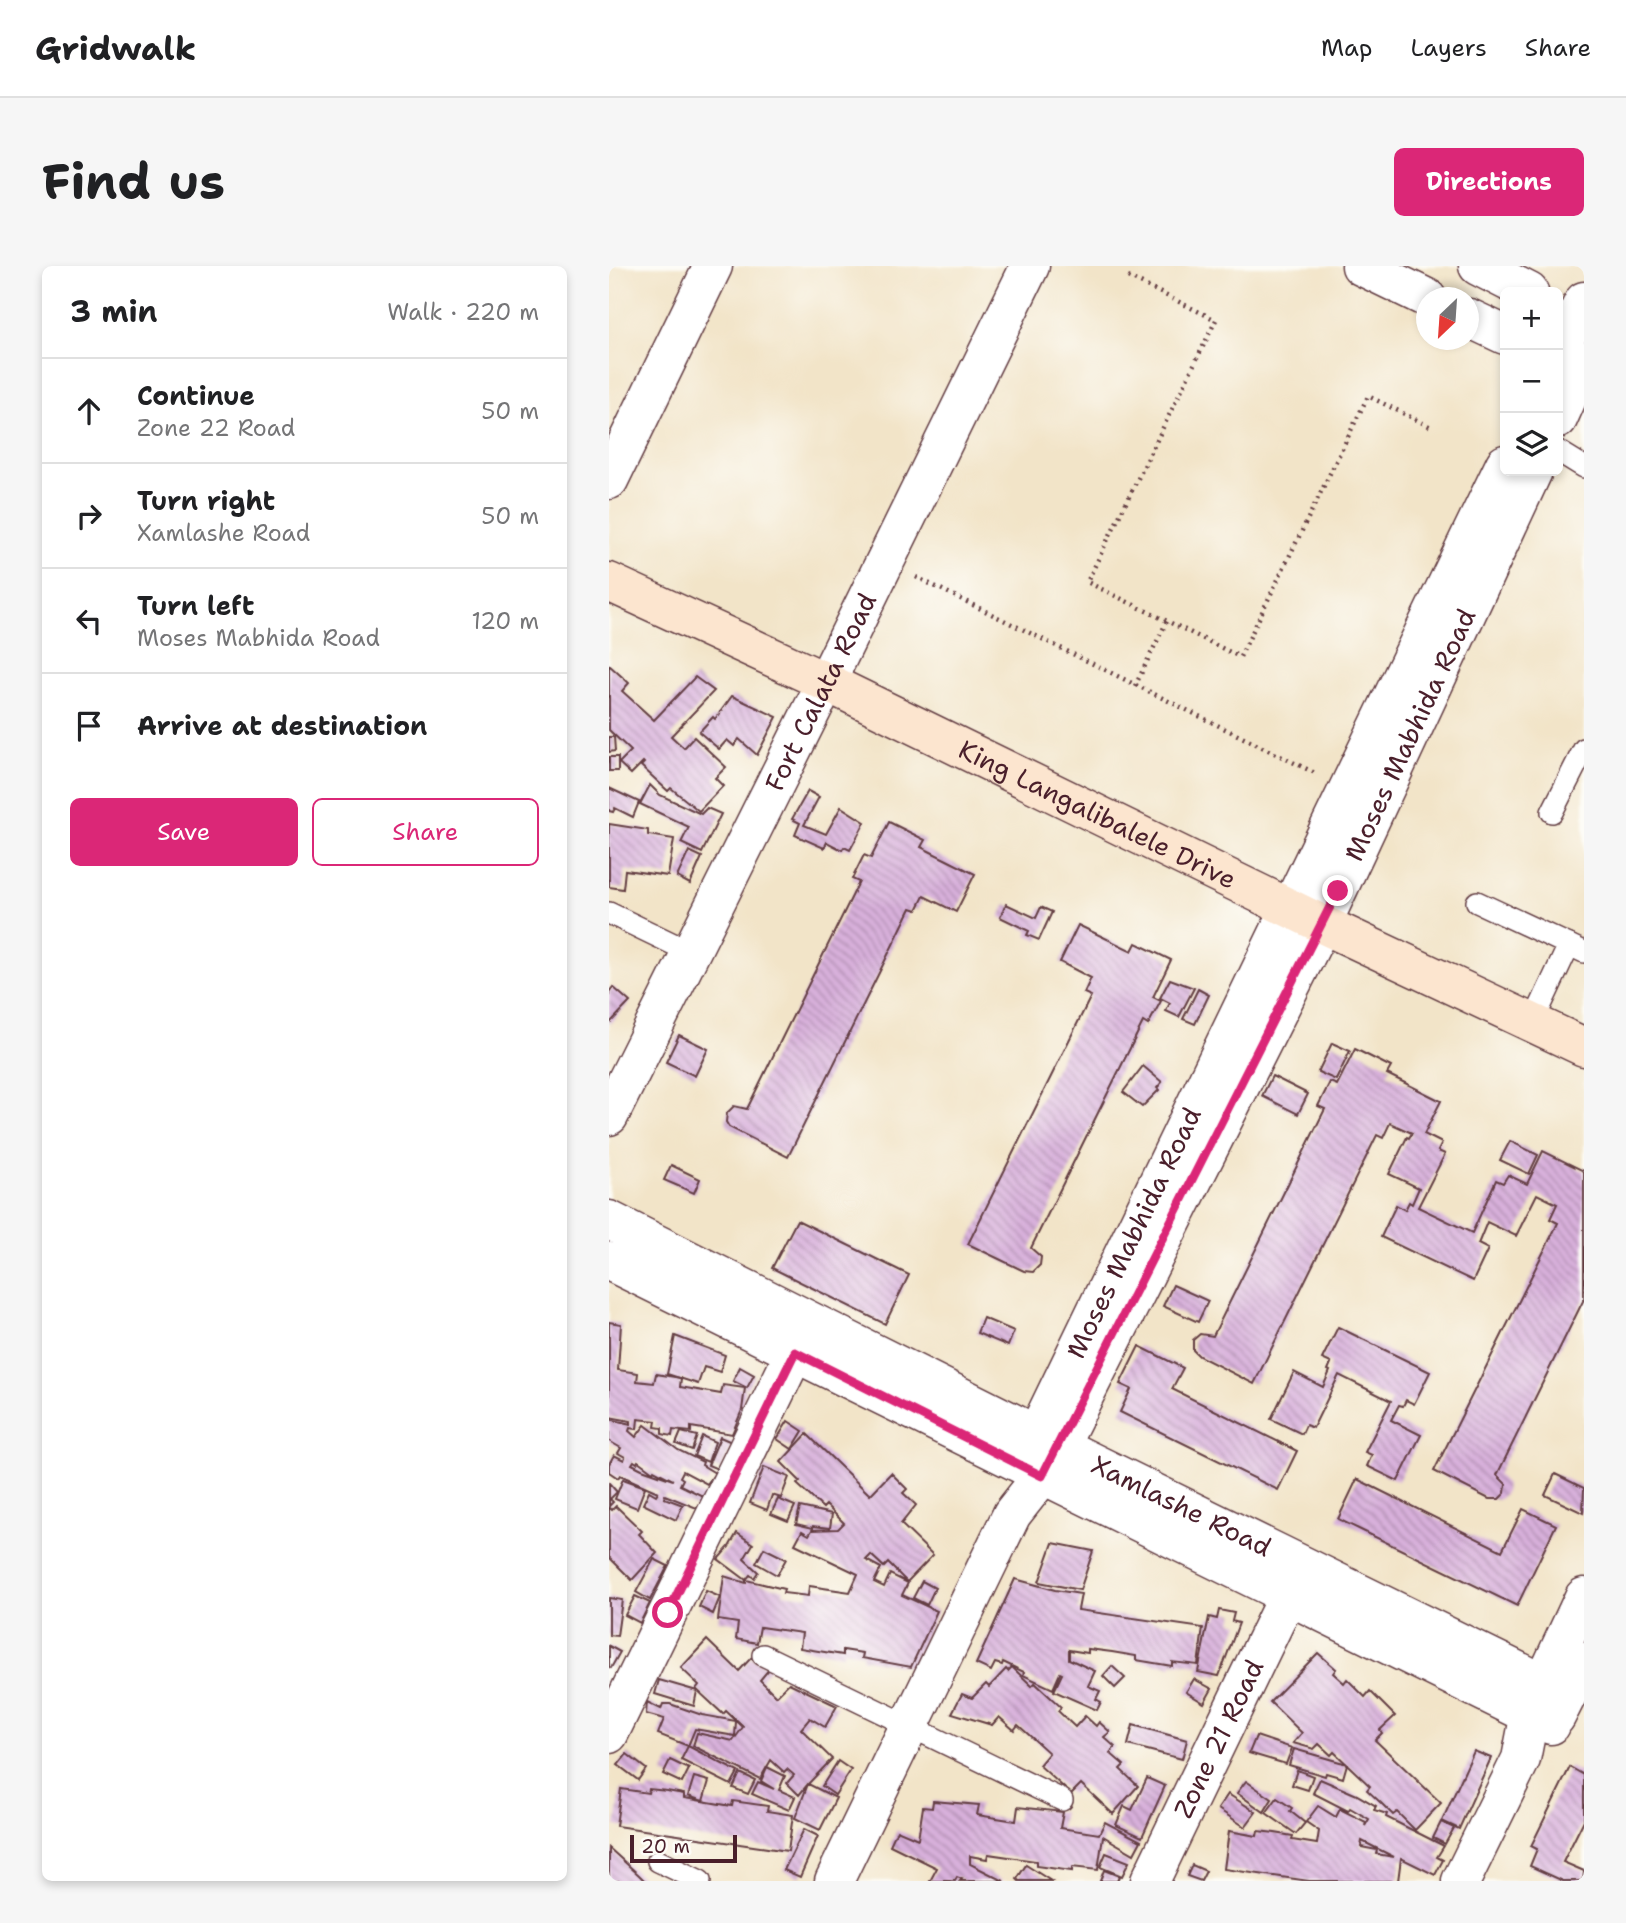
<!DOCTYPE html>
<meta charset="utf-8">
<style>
:root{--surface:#fff;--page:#f6f6f6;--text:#202124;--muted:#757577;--line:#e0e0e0;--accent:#db2777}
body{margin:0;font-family:"Shantell Sans",sans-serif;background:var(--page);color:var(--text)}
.controls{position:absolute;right:21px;top:21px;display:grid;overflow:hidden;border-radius:10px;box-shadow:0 4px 10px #0003}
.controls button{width:63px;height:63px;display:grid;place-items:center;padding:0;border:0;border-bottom:2px solid var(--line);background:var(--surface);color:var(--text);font:35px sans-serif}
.compass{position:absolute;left:807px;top:21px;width:63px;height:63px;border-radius:50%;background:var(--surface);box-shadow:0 4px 10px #0003;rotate:205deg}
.scale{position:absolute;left:21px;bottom:18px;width:107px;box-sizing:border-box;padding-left:7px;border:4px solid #4a1f2b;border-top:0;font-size:19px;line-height:24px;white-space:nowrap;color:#4a1f2b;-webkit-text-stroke:5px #fdfcf7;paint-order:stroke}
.stop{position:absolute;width:21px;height:21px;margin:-16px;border:5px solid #db2777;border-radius:50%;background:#fff}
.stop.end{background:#db2777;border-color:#fff;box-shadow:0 2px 7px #0008}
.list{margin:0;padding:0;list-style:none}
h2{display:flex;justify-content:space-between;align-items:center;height:91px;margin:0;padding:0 28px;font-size:30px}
h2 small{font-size:23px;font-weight:400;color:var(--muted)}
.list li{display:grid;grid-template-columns:46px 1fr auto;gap:21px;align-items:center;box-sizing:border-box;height:105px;padding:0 28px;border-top:2px solid var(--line)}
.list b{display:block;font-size:26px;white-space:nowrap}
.list p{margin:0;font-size:23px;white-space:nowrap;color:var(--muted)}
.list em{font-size:23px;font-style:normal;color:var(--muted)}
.actions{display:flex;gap:14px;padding:21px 28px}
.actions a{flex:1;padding:16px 0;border:2px solid var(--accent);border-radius:10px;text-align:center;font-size:24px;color:var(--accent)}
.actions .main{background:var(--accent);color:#fff}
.icon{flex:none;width:38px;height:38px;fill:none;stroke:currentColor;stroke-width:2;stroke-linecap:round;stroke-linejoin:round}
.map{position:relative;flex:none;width:975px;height:1615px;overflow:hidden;border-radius:10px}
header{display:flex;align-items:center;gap:42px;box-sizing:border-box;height:98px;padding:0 35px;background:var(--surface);border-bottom:2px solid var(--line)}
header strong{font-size:33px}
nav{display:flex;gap:38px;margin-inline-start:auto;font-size:24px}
.intro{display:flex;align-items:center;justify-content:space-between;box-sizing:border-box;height:168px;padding:0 42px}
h1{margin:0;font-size:49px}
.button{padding:18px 32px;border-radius:10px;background:var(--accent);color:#fff;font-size:24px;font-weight:700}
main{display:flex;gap:42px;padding:0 42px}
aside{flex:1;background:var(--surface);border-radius:10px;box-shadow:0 4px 10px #0003}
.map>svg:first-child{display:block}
.building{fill:url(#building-back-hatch);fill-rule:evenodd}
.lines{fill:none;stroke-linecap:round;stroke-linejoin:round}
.lane-casing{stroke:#633d43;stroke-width:24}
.street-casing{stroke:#633d43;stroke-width:41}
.secondary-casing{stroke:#633d43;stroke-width:41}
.path{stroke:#633d43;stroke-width:4.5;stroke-dasharray:2 5;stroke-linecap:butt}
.lane{stroke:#fff;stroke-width:21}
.street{stroke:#fff;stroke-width:38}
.secondary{stroke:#fce5cf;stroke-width:38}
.route{stroke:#db2777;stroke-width:9}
.labels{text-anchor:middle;stroke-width:7;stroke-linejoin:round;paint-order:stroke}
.street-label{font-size:26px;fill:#4a1f2b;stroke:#fdfcf7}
</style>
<header>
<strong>Gridwalk</strong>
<nav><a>Map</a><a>Layers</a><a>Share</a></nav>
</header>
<div class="intro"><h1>Find us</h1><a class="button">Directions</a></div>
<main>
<aside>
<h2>3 min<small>Walk · 220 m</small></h2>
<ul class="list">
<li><svg class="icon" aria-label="ahead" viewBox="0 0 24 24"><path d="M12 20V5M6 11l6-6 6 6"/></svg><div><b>Continue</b><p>Zone 22 Road</p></div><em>50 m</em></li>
<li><svg class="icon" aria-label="right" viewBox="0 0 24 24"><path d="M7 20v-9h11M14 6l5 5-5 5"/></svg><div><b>Turn right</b><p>Xamlashe Road</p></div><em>50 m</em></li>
<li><svg class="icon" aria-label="left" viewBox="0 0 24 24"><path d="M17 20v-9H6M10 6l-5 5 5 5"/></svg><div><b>Turn left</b><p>Moses Mabhida Road</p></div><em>120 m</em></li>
<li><svg class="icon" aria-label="arrive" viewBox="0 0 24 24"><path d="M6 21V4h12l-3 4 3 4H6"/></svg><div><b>Arrive at destination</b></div></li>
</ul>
<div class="actions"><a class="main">Save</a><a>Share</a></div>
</aside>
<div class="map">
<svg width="975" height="1615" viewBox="0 0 975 1615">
<defs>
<pattern id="building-back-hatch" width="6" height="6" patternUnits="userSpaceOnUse" patternTransform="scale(1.75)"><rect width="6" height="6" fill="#d8b0db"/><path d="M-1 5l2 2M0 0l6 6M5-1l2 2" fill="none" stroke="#b18fb2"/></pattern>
</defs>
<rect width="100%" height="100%" fill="#fdfcf7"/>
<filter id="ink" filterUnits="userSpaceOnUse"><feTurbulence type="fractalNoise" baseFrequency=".0143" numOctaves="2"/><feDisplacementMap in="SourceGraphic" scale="14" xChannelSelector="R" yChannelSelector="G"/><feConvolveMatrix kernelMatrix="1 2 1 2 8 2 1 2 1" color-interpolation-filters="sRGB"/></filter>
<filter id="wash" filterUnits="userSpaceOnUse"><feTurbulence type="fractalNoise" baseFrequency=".00686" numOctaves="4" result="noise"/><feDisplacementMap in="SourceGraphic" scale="28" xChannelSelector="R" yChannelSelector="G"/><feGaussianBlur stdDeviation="1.57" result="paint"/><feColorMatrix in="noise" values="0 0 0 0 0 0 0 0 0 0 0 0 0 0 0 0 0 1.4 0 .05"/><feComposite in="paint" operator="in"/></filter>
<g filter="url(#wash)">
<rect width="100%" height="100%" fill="#f2e4c8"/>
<g id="blocks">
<g class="building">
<path d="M0,399L20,417L13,425L45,454L86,411L105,425L62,470L75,482L85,471L117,501L106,512L114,520L90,545L62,522L59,525L32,500L35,497L34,496L22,508L10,497L22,485L0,464Z"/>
<path d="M123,430L168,451L148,489L130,473L125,480L118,474L110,483L90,466L104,451L106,453Z"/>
<path d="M0,471H5L6,485L0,486Z"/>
<rect x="0" y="491" width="9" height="14"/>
<path d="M41,519L51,529L92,548L98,542L112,548L93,587L72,577L80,561L31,538Z"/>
<path d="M0,522L30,536L24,551L6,542L4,546L0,545Z"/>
<path d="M199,525L210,531L195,559L217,568L232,541L256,556L241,584L235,581L233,584L218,576L215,582L186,569L191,557L183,553Z"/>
<path d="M280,556L316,574L312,581L366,608L347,646L315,630L308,644L302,642L179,891L120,861L117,856L118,847L125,840L138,843L250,616L243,613L255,589L262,592Z"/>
<path d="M0,558L39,564V569L65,573L59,610L16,604L14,623L0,621Z"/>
<path d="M80,585L93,591L81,618L68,611Z"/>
<path d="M397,638L427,652L432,641L443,646L430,674L418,669L420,665L391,651Z"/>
<path d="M469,659L523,685L527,677L562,694L544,731L552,735L539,759L534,756L422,982L432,991L431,999L424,1006L415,1005L359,978L482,730L475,727L482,712L451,696Z"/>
<path d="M561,713L585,722L570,751L557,745L561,737L551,732Z"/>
<path d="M4,721L21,736L0,758V726Z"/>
<path d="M589,723L600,729L586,758L574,753Z"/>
<path d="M70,769L99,783L86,810L57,796Z"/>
<path d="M723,777L741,785L727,814L709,806Z"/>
<path d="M746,783L782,801L778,808L832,835L815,868L833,877L829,885L836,888L809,941L863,967L887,914L894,917L899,909L918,918L934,885L975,905V1033L888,1209L897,1218L896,1227L890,1233H880L825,1205L949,957L941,953L948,938L928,928L907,970L878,956L869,978L879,983L864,1015L772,971L787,939L796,944L800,936L803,938L810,922L780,908L798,871L800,872L803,867L781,857L774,872L768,869L645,1118L590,1090L584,1084V1074L591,1068L604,1070L716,843L709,840L721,816L728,819Z"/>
<path d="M534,800L553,816L548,822L550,824L533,841L514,826Z"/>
<path d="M663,810L699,828L689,848L653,830Z"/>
<path d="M901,875L929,889L920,908L891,894Z"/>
<path d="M62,899L91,913L85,927L55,914Z"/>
<path d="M188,954L300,1009L276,1058L163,1002Z"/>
<path d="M564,1019L599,1035L589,1056L554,1040Z"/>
<path d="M374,1052L405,1065L399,1080L368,1067Z"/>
<path d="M0,1056L12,1058L9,1104L29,1107L28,1115L45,1117L47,1108L72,1112L71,1121L112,1128L114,1119L136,1122L133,1144L123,1168L82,1161V1166L64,1164L63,1170L53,1168V1162L46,1161L47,1155L29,1153L28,1163L21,1162L20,1165L27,1171L36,1159L69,1184L94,1196L93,1199L106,1207L98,1218L74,1205L71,1211L74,1213L71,1219L100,1233L95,1245L56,1229L55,1232L74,1239L67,1254L34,1238L40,1225L47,1229L49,1226L11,1209L9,1212L0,1206V1198L5,1189L15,1194L16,1191L9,1187L12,1182L0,1175V1153L22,1158V1155L0,1151ZM25,1195L28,1197L29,1195L44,1206L45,1204L64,1214L33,1203L23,1198Z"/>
<path d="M729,1061L821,1106L805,1138L797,1134L794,1140L790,1139L782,1154L812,1169L789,1215L758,1200L763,1189L756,1186L782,1135L730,1109L704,1162L697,1159L693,1168L662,1153L685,1106L714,1121L721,1105L719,1104L722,1097L713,1093Z"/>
<path d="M66,1070L116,1089L111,1106L95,1101L89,1118L58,1108Z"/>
<path d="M530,1080L574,1102L563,1123L688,1185L669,1224L511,1146L522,1123L511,1118Z"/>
<path d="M131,1101L145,1109L138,1122L124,1115Z"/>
<path d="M179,1155L194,1165L183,1183L168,1173Z"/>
<path d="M72,1166L88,1170L83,1184L67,1178Z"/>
<path d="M198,1168L261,1229L282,1207L298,1223L294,1227L307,1239L292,1258L324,1289L298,1316L279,1297L275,1301L262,1289L257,1294L272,1302L265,1316L275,1321L281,1308L299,1317L293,1329L328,1345L302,1401L253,1392L254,1387L234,1384V1389L191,1382L193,1367L151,1361L148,1377L127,1373L129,1357L109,1354L115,1310L137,1317V1314L109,1293L120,1281L128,1267L144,1278L135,1293L149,1306L145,1312L141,1309L137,1314L175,1323L174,1327L199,1330L200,1320L241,1326L249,1308L186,1278L193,1265L200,1269L203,1264L229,1263L235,1257L217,1239L214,1242L188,1218L191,1215L172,1196Z"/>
<path d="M93,1170L106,1176L99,1196L85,1190Z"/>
<path d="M111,1171L125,1177L111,1204L99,1199Z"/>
<path d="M155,1201L180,1211L172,1232L163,1229L158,1244L141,1237Z"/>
<path d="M946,1208L975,1222L974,1247L936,1229Z"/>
<path d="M14,1213L36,1221L28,1242L6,1233Z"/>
<path d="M748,1213L893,1285L914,1243L947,1259L908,1340L729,1253Z"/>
<path d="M0,1217L8,1226L1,1233L4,1236L0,1240Z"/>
<path d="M169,1233L186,1240L179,1255L162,1248Z"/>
<path d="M7,1240L33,1265L30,1268L48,1287L23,1314L0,1291V1241L3,1244Z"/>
<path d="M191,1241L223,1248L221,1262L204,1260V1262L187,1258Z"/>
<path d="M444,1277L484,1285L471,1324L430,1316Z"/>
<path d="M155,1282L177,1293L168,1309L147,1297Z"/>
<path d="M45,1293L59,1300L41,1334L27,1326Z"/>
<path d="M406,1313L446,1324L472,1328L469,1344L594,1362L589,1399L563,1396V1400L527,1394V1390L503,1386L479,1383V1387L460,1384V1393L486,1405L479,1420L491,1425L487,1433L492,1436L488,1444L445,1425L453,1408L451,1407L444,1423L414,1409L415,1406L394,1396L393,1399L386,1397L382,1405L367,1398Z"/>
<path d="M313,1315L326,1322L318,1339L304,1332Z"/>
<path d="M97,1325L111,1331L104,1348L90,1341Z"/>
<path d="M26,1330L41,1337L31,1357L16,1349Z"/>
<path d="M0,1332L13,1334L8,1370L0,1369Z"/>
<path d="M610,1344L625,1347L623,1355L630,1357L610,1410L589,1406L600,1351L608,1353Z"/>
<path d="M98,1374L130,1405L142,1392L161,1402L151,1414L167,1430L180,1417L228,1440L216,1461L201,1452L192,1463L223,1493L199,1518L227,1532L211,1564L186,1552L199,1518L190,1529L178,1517L185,1509L178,1503L175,1506L162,1494L151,1513L84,1480L88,1467L124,1475L134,1461L117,1445L114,1448L87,1423L90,1419L72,1402Z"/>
<path d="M0,1380L11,1386L2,1402L0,1401Z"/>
<path d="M709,1387L727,1403L724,1407L735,1417L738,1413L756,1431L761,1425L786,1450L771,1464L773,1467L766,1474L832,1537L806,1564L788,1546L784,1549L772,1537L758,1524L761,1520L725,1486L722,1489L710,1478L705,1483L684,1477L693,1467L661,1436Z"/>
<path d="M503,1400L516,1412L506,1422L494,1410Z"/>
<path d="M403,1401L423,1420L426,1417L452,1441L449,1445L466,1461L476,1450L487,1460L490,1456L501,1466L495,1471L506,1481L501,1487L515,1499L511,1503L529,1520L504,1548L472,1518L462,1528L430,1499L440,1487L409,1459L405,1464L390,1451L383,1459L343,1447L353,1428L363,1432L377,1418L380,1421L397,1403L399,1405Z"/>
<path d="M585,1413L603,1423L595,1437L577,1426Z"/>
<path d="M50,1414L88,1425L85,1440L46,1428Z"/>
<path d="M38,1436L52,1443L54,1438H61L93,1449L127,1455L126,1470L86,1463L79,1480L49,1468L55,1453L37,1448Z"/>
<path d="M524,1459L578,1474L573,1493L519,1479Z"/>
<path d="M647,1470L683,1482L677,1498L640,1487Z"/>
<path d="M79,1480L129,1506L122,1519L72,1494Z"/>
<path d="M685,1483L738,1498L734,1512L717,1507L716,1510L680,1499Z"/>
<path d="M865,1485L882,1492L850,1563L833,1555Z"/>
<path d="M18,1488L37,1503L29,1514L9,1499Z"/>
<path d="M61,1494L80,1503L73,1517L54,1508Z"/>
<path d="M229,1495L242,1504L226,1529L213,1520Z"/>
<path d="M158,1501L176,1510L170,1524L186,1531L180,1544L143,1528L149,1516L165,1523L152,1515Z"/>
<path d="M961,1501L975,1509V1554L954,1596L975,1605L974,1615H954L921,1600L928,1583L922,1580Z"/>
<path d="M688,1504L704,1510L699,1524L683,1519Z"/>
<path d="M131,1507L146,1514L139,1528L124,1522Z"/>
<path d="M85,1511L100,1515L94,1535L79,1530Z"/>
<path d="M538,1512L556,1520L533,1571L507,1559L515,1540L523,1544Z"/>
<path d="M711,1513L748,1529L767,1540L765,1544L778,1548L777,1551L835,1580L828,1591L834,1594L826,1609L792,1592L789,1615H700L615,1603L620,1565L648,1570L649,1565L666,1567L684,1570L683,1574L708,1578L710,1565L697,1556L709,1540L727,1551L731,1543L757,1556L756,1560L760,1553L741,1542L739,1545L704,1527ZM753,1575L785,1591L767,1588L768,1584L752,1581Z"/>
<path d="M637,1515L663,1533L655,1546L628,1527Z"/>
<path d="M12,1523L39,1527L40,1523L58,1525L75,1528V1532L123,1540L124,1535L159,1540L158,1545L184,1549L179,1585L7,1560Z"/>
<path d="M619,1528L647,1546L636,1561L609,1543Z"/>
<path d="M668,1532L683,1542L681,1545L696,1557L687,1568L657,1547Z"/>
<path d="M324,1535L370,1539L368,1549L407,1555L409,1541L454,1546L451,1562L490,1568L496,1556L532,1575L525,1588L494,1570L489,1604L463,1601V1605L427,1600V1595L379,1588L378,1593L361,1590V1598L395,1615H351L353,1613L348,1611L346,1615H321L328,1602L281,1579L288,1564L309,1573L314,1541L323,1542Z"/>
<path d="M832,1556L845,1562L836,1578L824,1572Z"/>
<path d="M195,1563L209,1570L191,1611L175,1604Z"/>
<path d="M0,1582L30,1609L36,1615H0Z"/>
<path d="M497,1587L520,1596L513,1610L491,1601Z"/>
<path d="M417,1599L442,1615H410L408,1613Z"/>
<path d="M583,1599L597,1605L592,1615L578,1610Z"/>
<path d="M495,1604L510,1610L508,1615H491Z"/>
</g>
</g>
</g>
<g filter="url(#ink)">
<use href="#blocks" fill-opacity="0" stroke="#633d43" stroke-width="2"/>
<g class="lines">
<g class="lane-casing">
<g id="lane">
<path d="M949,185L975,201"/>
<path d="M943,546L975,483"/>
<path d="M868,636L975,686"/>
<path d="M0,647L83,687"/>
<path d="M924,756L960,679"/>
<path d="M154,1389L453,1534"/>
<path d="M49,1595L91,1615"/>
</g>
</g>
<g class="street-casing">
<g id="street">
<path d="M752,0L818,32"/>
<path d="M869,0L920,26"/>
<path d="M860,52L896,69"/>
<path d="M949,86L975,35"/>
<path d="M949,153L975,95"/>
<path d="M0,214L104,0"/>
<path id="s1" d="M0,850L217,416L421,0"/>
<path id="s2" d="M0,954L450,1180L958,1429"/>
<path d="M0,995L942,1459"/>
<path id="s3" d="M416,1192L896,198"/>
<path d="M947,1451L975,1396"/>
<path d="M0,1468L186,1086"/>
<path id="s4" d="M225,1615L403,1248L433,1210L450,1180L713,658L924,205"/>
<path id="s5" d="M541,1615L678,1331"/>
<path d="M852,1615L912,1493L921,1447L975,1331"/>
</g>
</g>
<g class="secondary-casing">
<g id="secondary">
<path id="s6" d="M0,316L217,416L713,658L975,781"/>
</g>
</g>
<g class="path">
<path d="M519,11L607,54L478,316L558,355"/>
<path d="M307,311L708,508"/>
<path d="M526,420L558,355L631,391L759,130L822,161"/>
</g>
<use href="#lane" class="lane"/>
<use href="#street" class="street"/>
<use href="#secondary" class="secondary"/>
</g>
</g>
<g class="lines" filter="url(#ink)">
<path class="route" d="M59,1347L186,1086L433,1210L729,625"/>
</g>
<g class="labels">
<g class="street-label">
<text dy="9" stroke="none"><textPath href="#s1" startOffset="474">Fort Calata Road</textPath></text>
<text dy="9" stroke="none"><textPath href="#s4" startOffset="1284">Moses Mabhida Road</textPath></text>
<text dy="9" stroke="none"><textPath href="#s6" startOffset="541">King Langalibalele Drive</textPath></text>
<text dy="9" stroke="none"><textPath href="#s3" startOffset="250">Moses Mabhida Road</textPath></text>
<text dy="9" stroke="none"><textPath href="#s2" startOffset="640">Xamlashe Road</textPath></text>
<text dy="9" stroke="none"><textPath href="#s5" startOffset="158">Zone 21 Road</textPath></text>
</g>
</g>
</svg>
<div class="controls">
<button>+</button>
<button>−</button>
<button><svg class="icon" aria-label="layers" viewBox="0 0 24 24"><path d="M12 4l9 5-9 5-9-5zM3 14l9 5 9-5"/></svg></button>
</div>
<svg class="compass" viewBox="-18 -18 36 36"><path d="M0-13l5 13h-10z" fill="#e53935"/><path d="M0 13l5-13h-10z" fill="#757577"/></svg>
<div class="scale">20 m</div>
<div class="stop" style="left:59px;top:1347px"></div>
<div class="stop end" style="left:729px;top:625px"></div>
</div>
</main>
